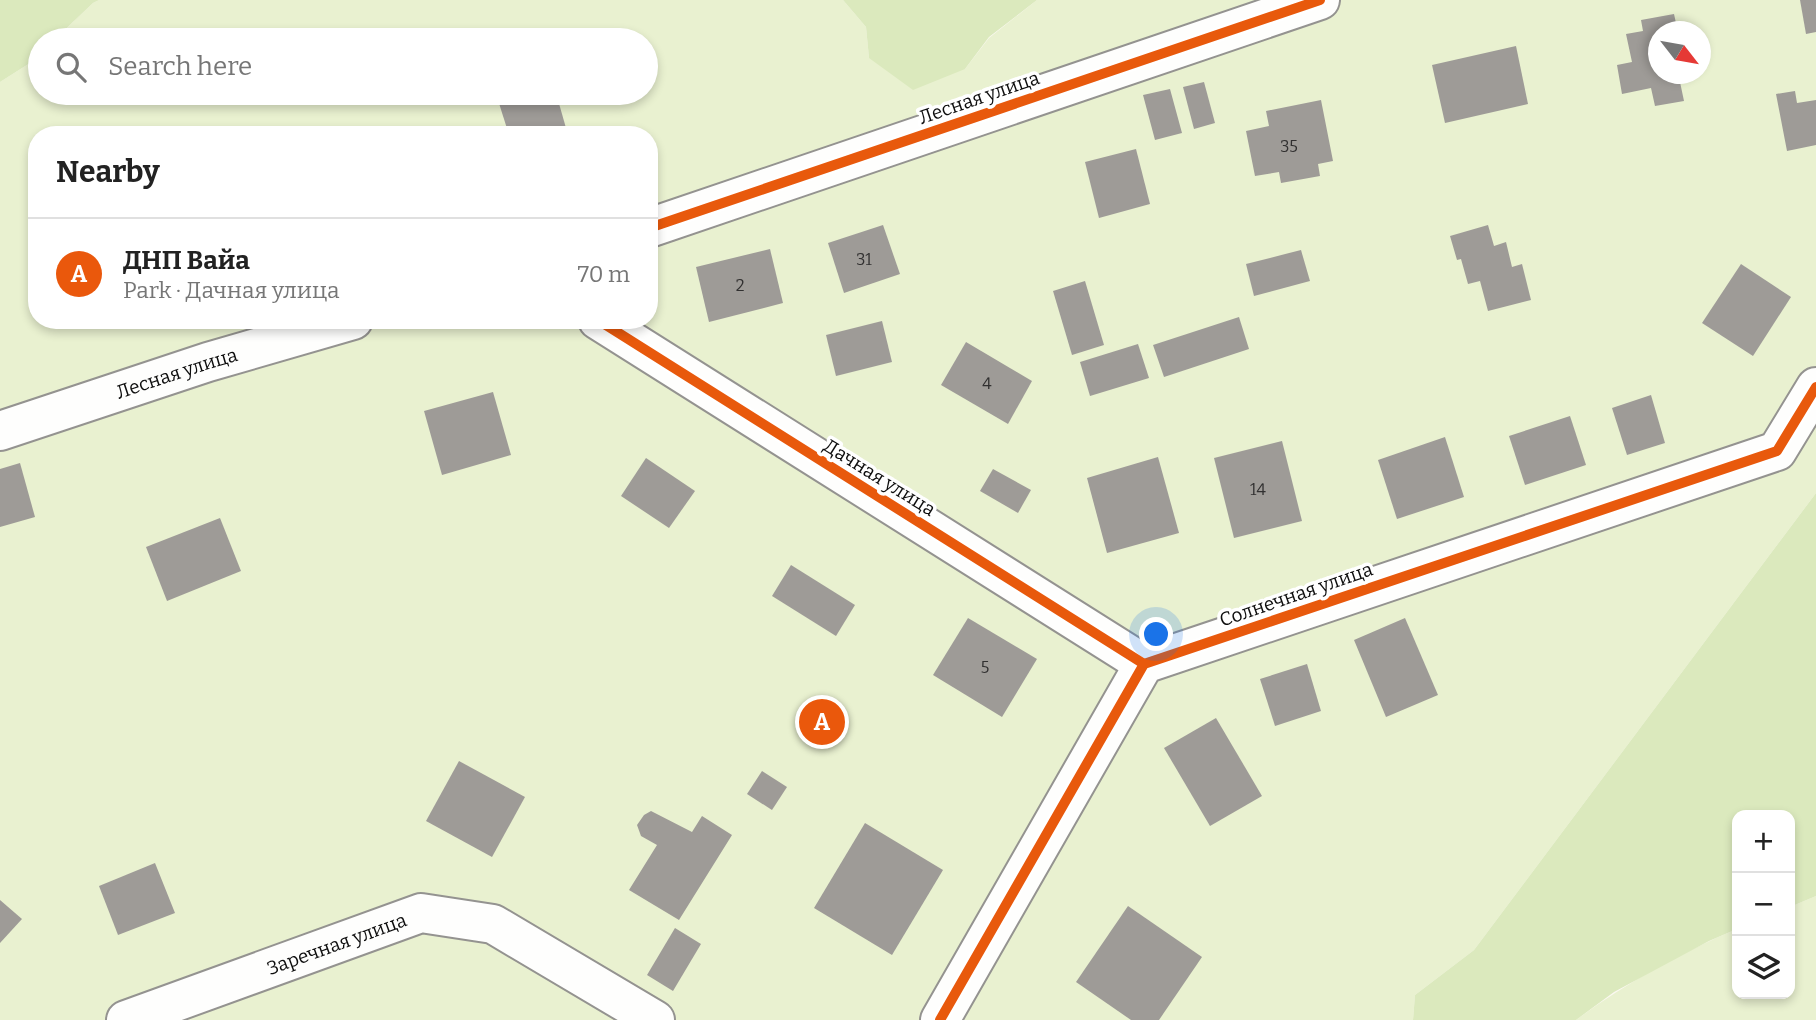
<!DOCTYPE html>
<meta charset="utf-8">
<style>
:root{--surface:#fff;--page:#f6f6f6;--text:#222;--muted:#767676;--line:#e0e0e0;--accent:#ea580c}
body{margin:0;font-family:Bitter,serif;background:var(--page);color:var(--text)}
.controls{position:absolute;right:21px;bottom:21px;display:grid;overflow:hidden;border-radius:14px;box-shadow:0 4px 10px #0003}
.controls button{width:63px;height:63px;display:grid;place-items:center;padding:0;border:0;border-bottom:2px solid var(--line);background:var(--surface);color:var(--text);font:35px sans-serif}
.compass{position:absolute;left:1648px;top:21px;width:63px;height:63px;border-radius:50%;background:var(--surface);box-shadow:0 4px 10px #0003;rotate:121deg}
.you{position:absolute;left:1157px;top:635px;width:24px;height:24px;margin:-18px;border:5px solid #fff;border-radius:50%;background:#1a73e8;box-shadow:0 0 0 10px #1a73e833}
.badge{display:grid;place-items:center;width:46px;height:46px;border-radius:50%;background:var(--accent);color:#fff;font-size:23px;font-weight:700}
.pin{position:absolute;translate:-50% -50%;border:4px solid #fff;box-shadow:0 2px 7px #0006}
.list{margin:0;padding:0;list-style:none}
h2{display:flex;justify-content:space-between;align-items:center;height:91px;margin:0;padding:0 28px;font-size:30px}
h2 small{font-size:23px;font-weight:400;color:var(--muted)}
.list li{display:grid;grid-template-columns:46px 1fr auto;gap:21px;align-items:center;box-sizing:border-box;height:112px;padding:0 28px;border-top:2px solid var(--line)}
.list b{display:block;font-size:26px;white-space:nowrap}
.list p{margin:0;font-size:23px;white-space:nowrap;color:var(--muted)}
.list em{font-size:23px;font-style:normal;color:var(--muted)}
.icon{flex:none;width:38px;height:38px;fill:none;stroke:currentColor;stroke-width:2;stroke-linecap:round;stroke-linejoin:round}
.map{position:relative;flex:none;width:1816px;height:1020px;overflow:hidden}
.search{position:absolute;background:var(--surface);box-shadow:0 4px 10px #0003;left:28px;top:28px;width:630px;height:77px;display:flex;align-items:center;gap:18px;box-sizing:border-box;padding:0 24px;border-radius:38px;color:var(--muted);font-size:26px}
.panel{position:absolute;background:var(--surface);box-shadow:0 4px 10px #0003;left:28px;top:126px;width:630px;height:203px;border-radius:28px}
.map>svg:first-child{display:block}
.green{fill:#e9f1d0;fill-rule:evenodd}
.forest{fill:#dbe9bd}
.building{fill:#9e9b97}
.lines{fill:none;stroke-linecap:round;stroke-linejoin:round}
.minor-casing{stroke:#949390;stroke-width:42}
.minor{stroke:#fefefd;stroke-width:38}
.cycleway-casing{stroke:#fff;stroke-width:15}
.cycleway{stroke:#e8590c;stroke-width:10}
.labels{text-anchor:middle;stroke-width:7;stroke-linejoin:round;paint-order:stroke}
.number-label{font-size:16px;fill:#313030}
.street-label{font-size:19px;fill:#0d0d0d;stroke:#fff}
</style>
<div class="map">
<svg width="1816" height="1020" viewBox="0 0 1816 1020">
<rect width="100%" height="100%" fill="#fbf8f1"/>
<g class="green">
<path d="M99,0H843L866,27L869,58L965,69L989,38L1037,0H1816V493L1474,950L1415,995L1413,1020H0V82L30,63L40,54V93H646V40H54L93,3ZM1658,32H1700V74H1658ZM37,135H649V320H37Z"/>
<path d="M1816,896V1020H1576C1626,983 1680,953 1737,929V994H1790V907Z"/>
</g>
<g class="forest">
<path d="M0,0H99L93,3L54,40H40V54L30,63L0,82Z"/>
<path d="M843,0H1037L989,37L965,69L913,90L869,58L866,27Z"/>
<path d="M1816,493V896L1790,907V815H1737V929L1709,941L1614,992L1576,1020H1413L1415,995L1474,950Z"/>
</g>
<g class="building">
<path d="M1800,0H1816V32L1806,34Z"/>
<path d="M1674,14L1678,32H1658V74H1686L1687,81L1680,82L1684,101L1655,106L1651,88L1622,94L1617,65L1632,62L1626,34L1643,31L1641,20Z"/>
<path d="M1516,46L1528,104L1445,123L1432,65Z"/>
<path d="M1204,82L1215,123L1194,129L1183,87Z"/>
<path d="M1170,89L1182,133L1155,140L1143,95Z"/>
<path d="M1795,91L1797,103L1816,100V145L1787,151L1776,94Z"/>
<path d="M522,93H556L568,135H509L498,100Z"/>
<path d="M1321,100L1333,161L1318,164L1320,176L1281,183L1279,172L1255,176L1246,131L1269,126L1266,111Z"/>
<path d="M1136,149L1150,204L1099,218L1085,162Z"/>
<path d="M883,225L900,274L844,293L828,243Z"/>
<path d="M1488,225L1494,246L1506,242L1512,267L1522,264L1531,300L1488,311L1480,281L1468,284L1461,259L1457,260L1450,236Z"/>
<path d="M770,249L783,303L709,322L696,267Z"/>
<path d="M1301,250L1310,281L1254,296L1246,264Z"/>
<path d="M1741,264L1791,297L1753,356L1702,323Z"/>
<path d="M1085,281L1104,345L1072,355L1053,291Z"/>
<path d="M1239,317L1249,349L1164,377L1153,345Z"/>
<path d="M882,321L892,362L836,376L826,335Z"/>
<path d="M966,342L1032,381L1008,424L941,385Z"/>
<path d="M1138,344L1149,378L1090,396L1080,362Z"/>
<path d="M493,392L511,455L442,475L424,411Z"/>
<path d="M1651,395L1665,443L1627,455L1612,408Z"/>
<path d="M1570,416L1586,465L1525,485L1509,436Z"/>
<path d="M1445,437L1464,497L1397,519L1378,460Z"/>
<path d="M1282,441L1302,521L1234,538L1214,458Z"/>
<path d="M1158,457L1179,533L1107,553L1087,478Z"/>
<path d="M646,458L695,491L669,528L621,496Z"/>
<path d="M20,463L35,517L0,527V469Z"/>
<path d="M993,469L1031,490L1018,513L980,491Z"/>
<path d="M220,518L241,571L167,601L146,547Z"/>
<path d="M791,565L855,605L836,636L772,596Z"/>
<path d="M968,618L1037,659L1002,717L933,675Z"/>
<path d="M1405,618L1438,695L1386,717L1354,640Z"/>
<path d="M1307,664L1321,711L1275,726L1260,679Z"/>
<path d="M1216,718L1262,796L1210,826L1164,748Z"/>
<path d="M459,761L525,797L492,857L426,821Z"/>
<path d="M762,771L787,787L772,810L747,794Z"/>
<path d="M651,811L692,832L702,816L732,835L679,920L629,890L657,845L641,836L637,825L644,815Z"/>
<path d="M865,823L943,870L892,955L814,908Z"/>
<path d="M155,863L175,913L118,935L99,886Z"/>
<path d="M0,900L22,919L0,943Z"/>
<path d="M1128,906L1202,957L1159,1020H1131L1076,982Z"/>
<path d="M675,928L701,944L673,991L647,975Z"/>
</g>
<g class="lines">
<g class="minor-casing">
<g id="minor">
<path d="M649,228L1320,0"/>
<path d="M598,320L1144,664"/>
<path id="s1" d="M0,431L208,362L353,320"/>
<path id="s2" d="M126,1020L421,913L493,924L655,1020"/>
<path d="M940,1020L1144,664L1777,451L1816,387"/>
</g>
</g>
<use href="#minor" class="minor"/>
<g class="cycleway-casing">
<g id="cycleway">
<path d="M649,228L1320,0"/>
<path d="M598,320L1144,664"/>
<path d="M940,1020L1144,664L1777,451L1816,387"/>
</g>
</g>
<use href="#cycleway" class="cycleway"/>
</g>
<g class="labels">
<g class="number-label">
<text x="1289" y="152">35</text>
<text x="864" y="265">31</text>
<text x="740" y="291">2</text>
<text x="987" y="389">4</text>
<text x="1258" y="495">14</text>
<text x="985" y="673">5</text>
</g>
<g class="street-label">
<text transform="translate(979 97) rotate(-19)" y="7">Лесная улица</text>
<text dy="7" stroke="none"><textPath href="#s1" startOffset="186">Лесная улица</textPath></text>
<text transform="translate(880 477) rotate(32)" y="7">Дачная улица</text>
<text transform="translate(1296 594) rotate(-19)" y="7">Солнечная улица</text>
<text dy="7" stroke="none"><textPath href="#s2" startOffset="224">Заречная улица</textPath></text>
</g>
</g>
</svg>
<div class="controls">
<button>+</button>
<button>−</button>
<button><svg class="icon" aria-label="layers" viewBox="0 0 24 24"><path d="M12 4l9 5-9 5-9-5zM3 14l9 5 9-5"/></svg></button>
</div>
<svg class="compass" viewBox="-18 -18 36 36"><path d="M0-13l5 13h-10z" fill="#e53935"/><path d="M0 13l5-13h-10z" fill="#767676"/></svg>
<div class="you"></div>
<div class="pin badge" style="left:822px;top:722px">A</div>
<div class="search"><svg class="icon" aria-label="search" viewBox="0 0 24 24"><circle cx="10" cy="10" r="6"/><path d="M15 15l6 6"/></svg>Search here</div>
<section class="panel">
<h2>Nearby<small></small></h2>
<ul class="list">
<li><span class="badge">A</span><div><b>ДНП Вайа</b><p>Park · Дачная улица</p></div><em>70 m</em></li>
</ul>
</section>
</div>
